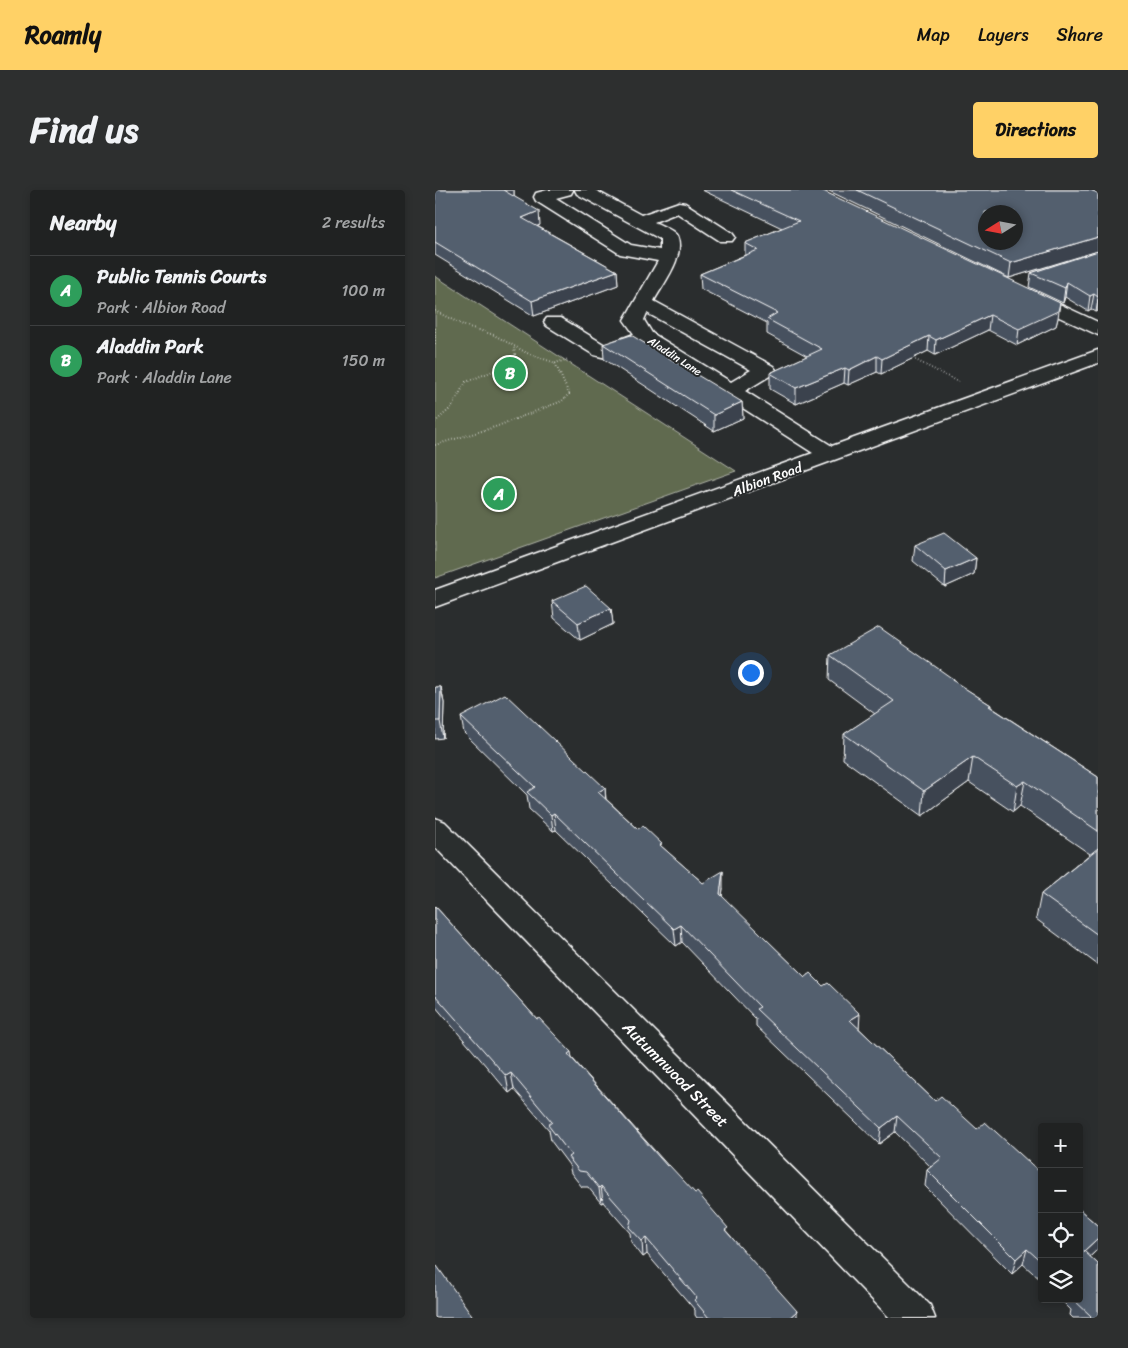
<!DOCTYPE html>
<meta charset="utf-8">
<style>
:root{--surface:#202222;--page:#2d2f2f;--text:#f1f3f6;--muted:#a2a4a5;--line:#3d3f40;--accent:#ffd166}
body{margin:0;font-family:Sriracha,sans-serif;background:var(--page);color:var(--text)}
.controls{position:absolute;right:15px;bottom:15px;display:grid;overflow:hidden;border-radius:5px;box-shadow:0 2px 8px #0003}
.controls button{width:45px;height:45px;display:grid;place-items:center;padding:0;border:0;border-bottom:1px solid var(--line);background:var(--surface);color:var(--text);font:25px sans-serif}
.compass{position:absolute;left:543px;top:15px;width:45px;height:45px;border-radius:50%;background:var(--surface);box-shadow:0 2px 8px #0003;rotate:259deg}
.you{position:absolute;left:315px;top:482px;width:18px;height:18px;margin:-12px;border:4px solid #fff;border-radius:50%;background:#1a73e8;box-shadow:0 0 0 8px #1a73e833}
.badge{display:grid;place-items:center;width:32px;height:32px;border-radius:50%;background:var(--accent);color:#fff;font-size:16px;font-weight:700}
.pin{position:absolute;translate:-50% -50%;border:2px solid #fff;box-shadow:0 1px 5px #0006}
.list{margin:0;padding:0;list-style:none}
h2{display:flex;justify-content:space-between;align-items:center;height:65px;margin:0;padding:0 20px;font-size:21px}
h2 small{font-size:16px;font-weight:400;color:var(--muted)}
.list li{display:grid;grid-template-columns:32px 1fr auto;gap:15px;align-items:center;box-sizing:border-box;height:70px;padding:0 20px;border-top:1px solid var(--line)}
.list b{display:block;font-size:19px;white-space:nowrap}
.list p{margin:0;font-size:16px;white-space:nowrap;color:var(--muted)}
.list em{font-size:16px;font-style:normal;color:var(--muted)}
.icon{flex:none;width:28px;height:28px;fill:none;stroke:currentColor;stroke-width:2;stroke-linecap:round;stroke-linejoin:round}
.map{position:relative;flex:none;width:663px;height:1128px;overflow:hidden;border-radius:5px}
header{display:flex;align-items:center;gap:30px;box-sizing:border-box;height:70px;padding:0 25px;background:var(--accent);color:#111}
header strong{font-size:24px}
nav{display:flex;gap:28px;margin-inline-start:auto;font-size:18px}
.intro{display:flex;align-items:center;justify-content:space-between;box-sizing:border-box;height:120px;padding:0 30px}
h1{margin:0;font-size:35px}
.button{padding:12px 22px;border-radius:5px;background:var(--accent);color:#111;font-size:18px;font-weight:700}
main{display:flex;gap:30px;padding:0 30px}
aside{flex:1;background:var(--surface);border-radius:5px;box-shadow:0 2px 8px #0003}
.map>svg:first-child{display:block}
.green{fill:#616a50;stroke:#b0b4a8}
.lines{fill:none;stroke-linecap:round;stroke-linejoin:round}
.minor-casing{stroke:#fff;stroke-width:3}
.path{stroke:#fff;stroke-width:2;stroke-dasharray:0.5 2.5;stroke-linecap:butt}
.minor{fill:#2a2d2e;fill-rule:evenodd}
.wall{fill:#47515f;stroke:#fff}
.shaded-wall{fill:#3a424d;stroke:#fff}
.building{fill:#535e6e;stroke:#fff;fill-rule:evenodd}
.labels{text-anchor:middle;stroke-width:4;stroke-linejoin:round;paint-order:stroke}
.far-street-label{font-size:11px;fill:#fff;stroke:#2a2d2e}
.street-label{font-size:14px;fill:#fff;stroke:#2a2d2e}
.near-street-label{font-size:16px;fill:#fff;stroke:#2a2d2e}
</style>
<header>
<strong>Roamly</strong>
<nav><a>Map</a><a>Layers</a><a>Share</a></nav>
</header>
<div class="intro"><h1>Find us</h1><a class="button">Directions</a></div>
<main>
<aside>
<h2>Nearby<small>2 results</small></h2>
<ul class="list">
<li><span class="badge" style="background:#2e9e5b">A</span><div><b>Public Tennis Courts</b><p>Park · Albion Road</p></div><em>100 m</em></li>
<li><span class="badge" style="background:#2e9e5b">B</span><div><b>Aladdin Park</b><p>Park · Aladdin Lane</p></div><em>150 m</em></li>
</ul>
</aside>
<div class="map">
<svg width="663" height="1128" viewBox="0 0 663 1128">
<rect width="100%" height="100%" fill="#2a2d2e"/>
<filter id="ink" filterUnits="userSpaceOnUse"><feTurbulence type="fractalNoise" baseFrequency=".02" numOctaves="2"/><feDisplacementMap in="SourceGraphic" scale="10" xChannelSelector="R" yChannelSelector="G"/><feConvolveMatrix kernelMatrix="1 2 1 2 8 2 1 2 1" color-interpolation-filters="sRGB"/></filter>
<g filter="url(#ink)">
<path class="green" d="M0,86L301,281L0,388Z"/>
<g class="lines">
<g class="minor-casing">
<g id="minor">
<path d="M112,0H138L136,4L121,8L196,55L225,60V49L142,4L140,0H160L206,25L244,12L250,13L297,43L300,47L297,51H285L242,23L219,32C225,35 239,40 242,46C251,66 228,94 219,111L338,176L341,180L338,184L310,201L397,256L663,160V173L0,417V400L378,263L208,154L171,168L159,165L112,136L109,132L112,128H126L170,155L199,144L189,130L223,71L185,64L101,11L99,7L101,3ZM212,123L316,180L296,192L217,143L209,130Z"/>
<path d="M590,98L663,132V145L583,108L581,104L583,100Z"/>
<path d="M0,628L10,632L495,1115L500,1128H455L0,657Z"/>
</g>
</g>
<g class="path">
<path d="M0,121L28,135L59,145L92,163L120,173L134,204L127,211L60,237L0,255"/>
<path d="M0,138V156"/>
<path d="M475,167L523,192"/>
<path d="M120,173L134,169"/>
<path d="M0,232L16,218L31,192L58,181L80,164L79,158"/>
</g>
<use href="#minor" class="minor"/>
</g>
<g class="wall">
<path d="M0,0H79V6L105,35L102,36L182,81L183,95L99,126L0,65Z"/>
<path d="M267,0H386L623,128L621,136L582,155L553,140L500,165L493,161L446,184L442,182L413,195L409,193L361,214L335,199V183L372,166L332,144V133L266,99L265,84L310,65V53L347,38Z"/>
<path d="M392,0H663V61L574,88Z"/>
<path d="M663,61V121L661,122L656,119L653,121L630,107L628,113L594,97L596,83Z"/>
<path d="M168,154L307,212L308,228L279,241L169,169Z"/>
<path d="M480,355L541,368L539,384L510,397L478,371Z"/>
<path d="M117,411L176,418L178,434L145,450L119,428Z"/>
<path d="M395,465L518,489V491L556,515V517L663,587V775L601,729L606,704L655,664L585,616L578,622L534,592L487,626L408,569L409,544L440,524L394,490Z"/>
<path d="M0,497H6L9,513L8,548L0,549Z"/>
<path d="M26,527L170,598L171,609L203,639L227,657L268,693L288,698L287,707L370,787L500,911L607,984V1091L588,1074L577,1084L490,996L492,980L496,977L460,942L444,954L321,836V829L247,752L241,756L121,640L118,641L94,619L92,605L29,543Z"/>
<path d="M0,716L102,829L136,862L137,868L294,1044L362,1128H262L260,1125V1120L212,1064L208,1067L196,1052L195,1043L168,1012L166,1013L153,997H147L136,983L134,975L116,951L114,940L79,899L74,903L0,816Z"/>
<path d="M644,1019L663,1036V1059L655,1067L663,1074V1128H638L635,1125L636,1120L625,1109H644Z"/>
</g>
<g class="shaded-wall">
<path d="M63,0H79V6L64,10Z"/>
<path d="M104,21L105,35L88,42L87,28Z"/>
<path d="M663,47V61L574,88L576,73Z"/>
<path d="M182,81L183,95L99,126L97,111Z"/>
<path d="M632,92L630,107L628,113L630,98Z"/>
<path d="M659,104L656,119L653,121L655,106Z"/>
<path d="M663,109V121L661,122Z"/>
<path d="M625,113L623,128L621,136L582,155L584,139Z"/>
<path d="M555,125L553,140L500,165L501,150Z"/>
<path d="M494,146L493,161L446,184L447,169Z"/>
<path d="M442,166V182L413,195L414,180Z"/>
<path d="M410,178L409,193L361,214V198Z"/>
<path d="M307,212L308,228L279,241V225Z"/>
<path d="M541,368L539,384L510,397L511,381Z"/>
<path d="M176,418L178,434L145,450L143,433Z"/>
<path d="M6,497L9,513L8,548L5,531Z"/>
<path d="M538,567L534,592L487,626L489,601Z"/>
<path d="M590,591L585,616L578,622L582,596Z"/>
<path d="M170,598L171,615L163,602Z"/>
<path d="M119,623L121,640L118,641L116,625Z"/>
<path d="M288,681V698L285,721V704Z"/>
<path d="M246,735L247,752L241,756L239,739Z"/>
<path d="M425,824L424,840L415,830Z"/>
<path d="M76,883L79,899L74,903L71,886Z"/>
<path d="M462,926L460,942L444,954L446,938Z"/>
<path d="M166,996L168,1012L166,1013L164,998Z"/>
<path d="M211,1048L212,1064L208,1067L207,1051Z"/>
<path d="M663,1048V1059L644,1077L649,1061Z"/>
<path d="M592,1059L588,1074L577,1084L581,1069Z"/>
<path d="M362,1121V1128H354Z"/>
</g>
<g class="building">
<path d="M0,0H68L104,21L87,28L182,81L97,111L0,52Z"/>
<path d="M296,0H386L625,113L623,121L584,139L555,125L501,150L494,146L447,169L442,166L414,180L410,178L361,198L335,183L387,159L332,129L342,123L265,84L323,60L310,53L364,31Z"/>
<path d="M422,0H655L663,3V47L576,73ZM550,22H580V52H550Z"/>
<path d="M663,61V107L659,104L655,106L632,92L630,98L596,83Z"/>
<path d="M196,145L307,212L279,225L168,154Z"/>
<path d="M509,343L541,368L511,381L480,355Z"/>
<path d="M151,396L176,418L143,433L117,411Z"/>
<path d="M444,437L518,489L517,490L556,515L554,516L663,587V641L590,591L582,596L538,567L489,601L409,544L459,511L395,465Z"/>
<path d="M0,497H6L5,531H0Z"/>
<path d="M70,504L170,598L163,602L203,639L208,636L227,654L225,655L268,693L288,681L285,704L370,787L375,783L388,796L393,793L425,824L415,830L500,911L506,906L542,939L550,932L607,984V1072L592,1059L581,1069L492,980L507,968L462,926L446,938L321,819L325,817L246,735L239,739L119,623L116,625L92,602L100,597L26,527Z"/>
<path d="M663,658V745L606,704Z"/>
<path d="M0,716L102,829L104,828L136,862L133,864L232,976L234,975L260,1003L262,1002L293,1038L290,1040L362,1121L354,1128H274L259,1110L262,1108L211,1048L207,1051L194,1037L196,1030L166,996L164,998L151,982L144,981L133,967L136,965L113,935L117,932L76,883L71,886L0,805Z"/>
<path d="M644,1019L663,1036V1048L649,1061L663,1074V1128H654L656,1126L639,1110L641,1109H644Z"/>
<path d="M2,1076L39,1128H0V1078Z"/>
</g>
</g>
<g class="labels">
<g class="far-street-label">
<text transform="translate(240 166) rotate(33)" y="4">Aladdin Lane</text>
</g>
<g class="street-label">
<text transform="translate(332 289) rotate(-20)" y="5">Albion Road</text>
</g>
<g class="near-street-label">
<text transform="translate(241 884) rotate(45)" y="6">Autumnwood Street</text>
</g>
</g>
</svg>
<div class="controls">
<button>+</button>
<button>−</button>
<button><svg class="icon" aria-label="locate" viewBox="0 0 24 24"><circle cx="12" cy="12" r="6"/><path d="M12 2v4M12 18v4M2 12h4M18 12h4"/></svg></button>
<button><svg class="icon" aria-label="layers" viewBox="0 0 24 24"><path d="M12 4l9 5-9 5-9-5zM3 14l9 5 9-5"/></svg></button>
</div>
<svg class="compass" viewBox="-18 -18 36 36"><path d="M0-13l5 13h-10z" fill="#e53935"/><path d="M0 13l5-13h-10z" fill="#a2a4a5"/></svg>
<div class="you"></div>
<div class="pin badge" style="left:64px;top:304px;background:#2e9e5b">A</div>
<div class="pin badge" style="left:75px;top:183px;background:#2e9e5b">B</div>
</div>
</main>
